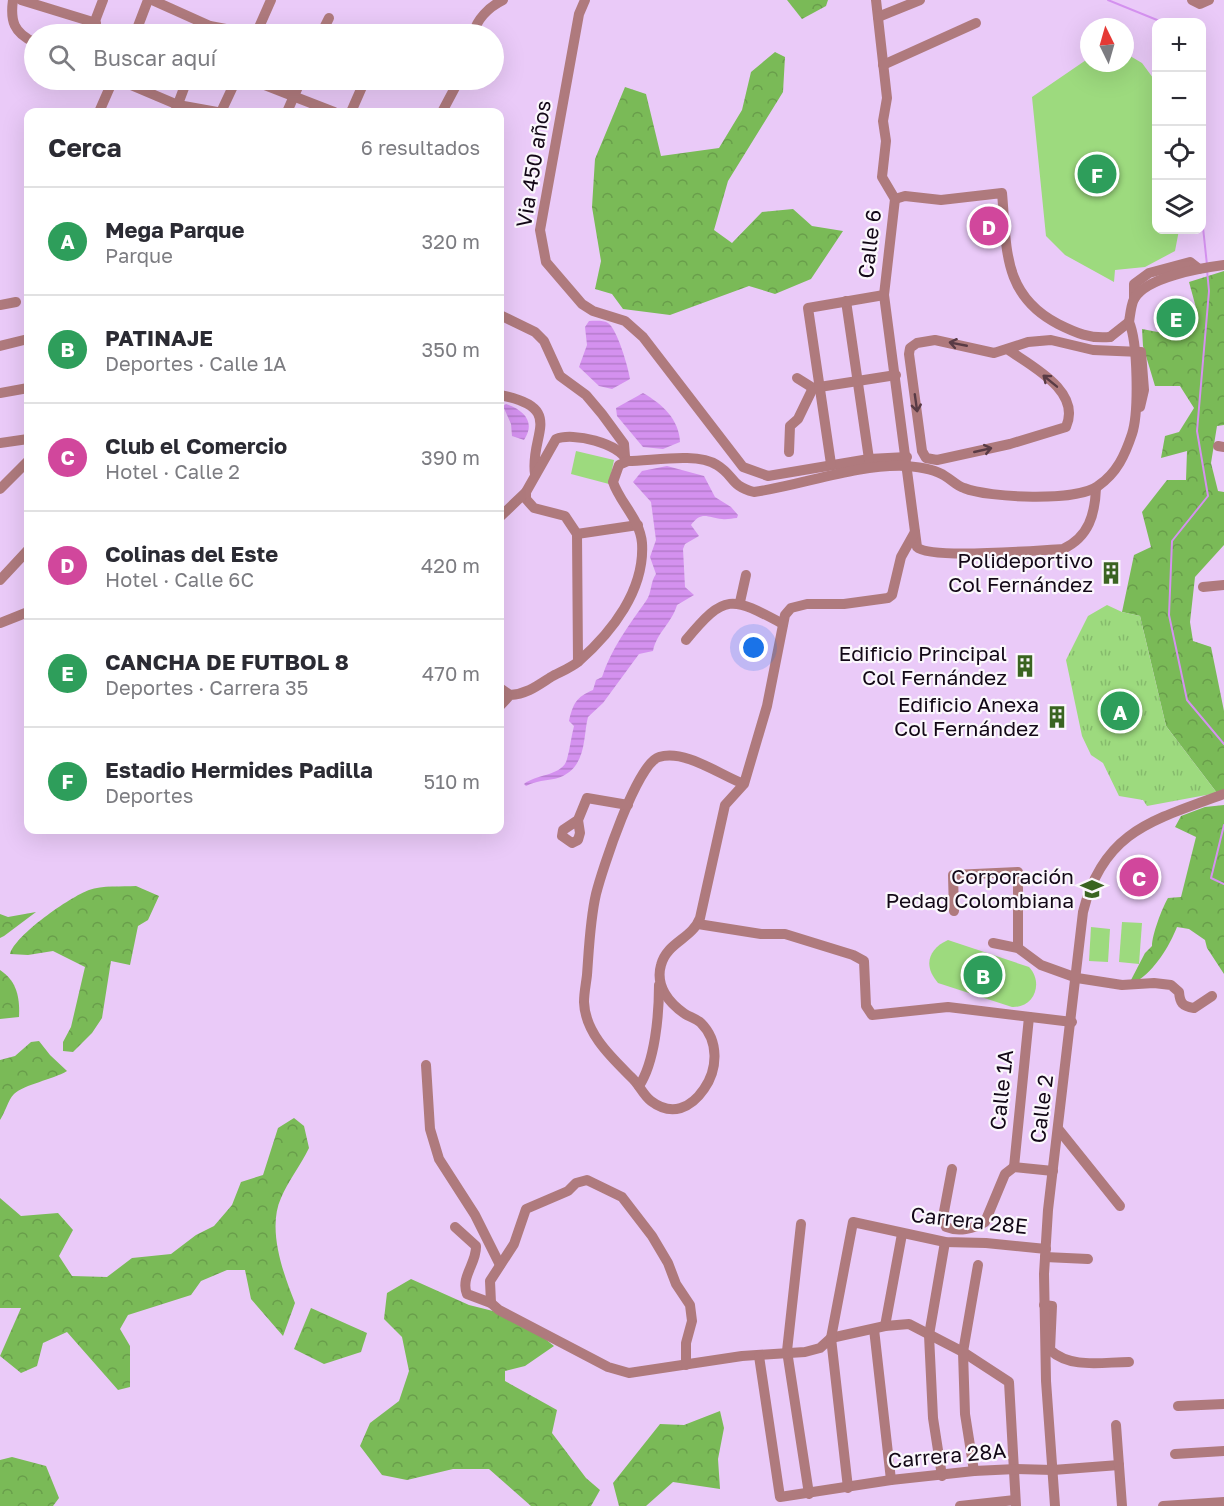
<!DOCTYPE html>
<html lang="es">
<meta charset="utf-8">
<style>
:root{--surface:#fff;--page:#f2f2f3;--text:#2b2b33;--muted:#7c7c81;--line:#e1e1e2;--accent:#db2777}
body{margin:0;font-family:"Golos Text",sans-serif;background:var(--page);color:var(--text)}
.controls{position:absolute;right:18px;top:18px;display:grid;overflow:hidden;border-radius:12px;box-shadow:0 6px 24px #0002}
.controls button{width:54px;height:54px;display:grid;place-items:center;padding:0;border:0;border-bottom:2px solid var(--line);background:var(--surface);color:var(--text);font:30px sans-serif}
.compass{position:absolute;left:1080px;top:18px;width:54px;height:54px;border-radius:50%;background:var(--surface);box-shadow:0 6px 24px #0002;rotate:355deg}
.you{position:absolute;left:754px;top:648px;width:21px;height:21px;margin:-15px;border:4px solid #fff;border-radius:50%;background:#1a73e8;box-shadow:0 0 0 9px #1a73e833}
.badge{display:grid;place-items:center;width:39px;height:39px;border-radius:50%;background:var(--accent);color:#fff;font-size:20px;font-weight:700}
.pin{position:absolute;translate:-50% -50%;border:3px solid #fff;box-shadow:0 2px 6px #0006}
.list{margin:0;padding:0;list-style:none}
h2{display:flex;justify-content:space-between;align-items:center;height:78px;margin:0;padding:0 24px;font-size:26px}
h2 small{font-size:20px;font-weight:400;color:var(--muted)}
.list li{display:grid;grid-template-columns:39px 1fr auto;gap:18px;align-items:center;box-sizing:border-box;height:108px;padding:0 24px;border-top:2px solid var(--line)}
.list b{display:block;font-size:22px;white-space:nowrap}
.list p{margin:0;font-size:20px;white-space:nowrap;color:var(--muted)}
.list em{font-size:20px;font-style:normal;color:var(--muted)}
.icon{flex:none;width:33px;height:33px;fill:none;stroke:currentColor;stroke-width:2;stroke-linecap:round;stroke-linejoin:round}
.map{position:relative;flex:none;width:1224px;height:1506px;overflow:hidden}
.search{position:absolute;background:var(--surface);box-shadow:0 6px 24px #0002;left:24px;top:24px;width:480px;height:66px;display:flex;align-items:center;gap:15px;box-sizing:border-box;padding:0 21px;border-radius:33px;color:var(--muted);font-size:22px}
.panel{position:absolute;background:var(--surface);box-shadow:0 6px 24px #0002;left:24px;top:108px;width:480px;height:726px;border-radius:12px}
.map>svg:first-child{display:block}
.grass{fill:#9dda7e}
.forest{fill:url(#forest-crowns)}
.park{fill:url(#park-tufts)}
.water{fill:url(#water-rules)}
.lines{fill:none;stroke-linecap:round;stroke-linejoin:round}
.stream{stroke:#d491ef;stroke-width:2}
.minor{stroke:#af7a7d;stroke-width:10}
.oneway{stroke:#593b45}
.labels{text-anchor:middle;stroke-width:4.5;stroke-linejoin:round;paint-order:stroke}
.street-label{font-size:21px;fill:#130817;stroke:#fbf7fc}
.poi-label{font-size:21px;fill:#130817;stroke:#fbf7fc;text-anchor:end}
</style>
<div class="map">
<svg width="1224" height="1506" viewBox="0 0 1224 1506">
<defs>
<pattern id="forest-crowns" width="20" height="18" patternUnits="userSpaceOnUse" patternTransform="scale(1.5)"><rect width="20" height="18" fill="#7aba57"/><path d="M2 6a3 3 0 1 1 6 0M12 15a3 3 0 1 1 6 0" fill="none" stroke="#699e4b"/></pattern>
<pattern id="park-tufts" width="24" height="20" patternUnits="userSpaceOnUse" patternTransform="scale(1.5)"><rect width="24" height="20" fill="#9dda7e"/><path d="M3 7l-1-3M5 7V3M7 7l1-3M15 17l-1-3M17 17v-4M19 17l1-3" fill="none" stroke="#86ba6c"/></pattern>
<pattern id="water-rules" width="6" height="5" patternUnits="userSpaceOnUse" patternTransform="scale(1.5)"><rect width="6" height="5" fill="#d491ef"/><path d="M0 2.5h6" fill="none" stroke="#b57ccc"/></pattern>
</defs>
<rect width="100%" height="100%" fill="#eacaf8"/>
<g class="grass">
<path d="M1125,53L1142,63L1156,82V230H1179L1175,251L1145,267L1115,270L1114,282L1065,255L1046,236L1032,97L1089,58V63H1125Z"/>
<path d="M1188,305L1192,323L1164,330L1160,313Z"/>
<path d="M576,451L614,460L609,484L571,474Z"/>
<path d="M1122,922L1142,923L1139,964L1119,962Z"/>
<path d="M1091,927L1110,929L1108,962L1089,961Z"/>
<path d="M948,940L1029,967C1044,983 1034,1008 1012,1007L938,983C923,966 928,949 948,940Z"/>
</g>
<g class="forest">
<path d="M787,0H828L826,6L802,19Z"/>
<path d="M775,52L785,57L783,92L728,181L714,230L732,243L762,212L793,209L812,226L843,231L811,279L775,294L749,286L670,315L623,309L612,294L595,289L601,261L592,207L595,159L625,87L646,94L661,156L719,148L742,110L751,72Z"/>
<path d="M1224,271V425L1217,426L1211,463L1218,491L1224,492V545L1195,577L1190,622L1193,641L1211,647L1224,711V790L1217,793L1166,726L1140,616L1122,612L1134,555L1151,547L1142,512L1167,480H1186L1187,451L1161,458L1165,436L1179,432L1194,408L1180,386H1155L1143,346L1142,329L1163,333L1191,326L1198,315L1189,282Z"/>
<path d="M1224,805V974L1207,948L1205,940L1189,929L1177,927C1169,947 1155,970 1136,982L1131,980L1145,953L1152,946C1152,935 1162,908 1168,898L1181,897L1196,837L1175,827L1181,816L1205,807Z"/>
<path d="M136,886L159,896L148,920L138,926L130,965L111,961L102,1018L92,1033L73,1052L63,1051V1042L71,1027L85,967L53,951L28,955L10,954C15,935 70,897 89,890C102,885 122,887 136,886Z"/>
<path d="M36,912L4,936L0,938V914L8,917Z"/>
<path d="M0,970C17,981 20,998 19,1017L0,1019Z"/>
<path d="M39,1041L50,1055L67,1071C52,1080 25,1084 14,1094C8,1100 5,1113 0,1120V1060L15,1056L31,1042Z"/>
<path d="M294,1118L304,1126L309,1148C301,1165 288,1181 281,1198C267,1229 283,1273 295,1303L283,1336L251,1299L245,1270H227L201,1281L191,1295L128,1315L120,1329L130,1346V1387L118,1390L67,1332L43,1343L37,1366L21,1373L0,1356L21,1308H0V1198L21,1216L58,1213L73,1230L59,1256L72,1276L107,1277L132,1258L171,1254L196,1235L214,1226L232,1205L241,1182L263,1175L278,1128Z"/>
<path d="M411,1279L469,1305L493,1311L539,1334L554,1346L525,1366L505,1371V1381L557,1410L552,1433L586,1478L600,1490L591,1506H531L489,1469H453L407,1480L382,1475L360,1446L370,1423L399,1401L409,1371L402,1337L384,1319L387,1293Z"/>
<path d="M311,1308L367,1333L361,1352L324,1364L294,1349Z"/>
<path d="M720,1411L724,1428L718,1459L720,1489L673,1482L646,1506H619L613,1483L660,1424L684,1425Z"/>
<path d="M12,1457L46,1466L59,1498L53,1506H0V1460Z"/>
</g>
<path class="park" d="M1107,605L1122,612L1140,616L1166,726L1217,793L1147,806L1143,800L1119,796L1103,763L1091,755L1082,736L1066,660L1088,616Z"/>
<g class="water">
<path d="M589,321C595,321 603,320 608,323C617,329 628,366 630,379L612,389L599,386L579,367L587,345L585,327Z"/>
<path d="M643,393C662,404 679,419 680,442L663,449L643,447L617,416L616,408Z"/>
<path d="M506,404C524,410 536,422 524,440L512,436L511,424L503,406Z"/>
<path d="M667,466L704,476L715,497L731,507L738,515L737,518C732,518 727,520 722,519C708,518 702,510 691,525L699,536L685,544L683,549L685,587L694,595L677,605C672,623 657,632 653,651L639,654L603,703L588,717C583,736 587,764 563,776C554,781 539,779 526,786L524,784C536,774 563,776 567,759C570,749 571,737 574,726L569,721C573,704 576,697 593,690L596,680L602,677C611,649 629,625 646,601C652,593 650,582 656,574L650,557L656,540L651,502L633,482L642,471Z"/>
</g>
<g class="lines">
<g class="stream">
<path d="M1108,0L1162,22"/>
<path d="M1202,218L1207,265"/>
<path d="M1207,270L1209,291L1197,431L1208,496L1172,541L1169,615L1187,700L1224,744"/>
<path d="M1224,825L1211,878L1224,884"/>
</g>
<g class="minor">
<path d="M13,0C10,21 14,33 34,42"/>
<path d="M21,0L96,23"/>
<path d="M152,0L210,26L252,34"/>
<path d="M585,0L579,14L540,230L546,262L582,304L593,311L625,321L643,337L743,467L768,476L869,459L907,457"/>
<path d="M876,0L887,98L883,121L886,141L882,177L895,199"/>
<path d="M1192,0L1200,4L1209,0"/>
<path d="M878,17L920,0"/>
<path d="M90,34L103,0"/>
<path d="M135,34L148,0"/>
<path d="M256,34L271,0"/>
<path d="M321,34L329,18"/>
<path d="M473,34C477,19 489,7 503,0"/>
<path d="M883,65L976,23"/>
<path d="M119,80L178,105L217,112"/>
<path d="M252,80L334,112"/>
<path d="M99,112L113,80"/>
<path d="M175,112L187,80"/>
<path d="M221,112L236,80"/>
<path d="M287,112L301,80"/>
<path d="M351,112L365,80"/>
<path d="M442,112L459,80"/>
<path d="M895,199L884,295L917,547C930,560 1039,550 1063,549C1089,537 1095,514 1096,488"/>
<path d="M895,199L905,196L941,200L1002,193C1007,248 1002,295 1058,324C1076,333 1090,339 1110,337"/>
<path d="M1134,299V284L1149,273L1190,262L1199,269"/>
<path d="M846,301L869,459"/>
<path d="M0,305L16,302"/>
<path d="M500,315L535,332L544,341L560,376L586,395L602,414L624,444L625,457"/>
<path d="M1129,322C1130,316 1131,305 1134,299C1146,277 1201,268 1224,265"/>
<path d="M1110,337L1129,322"/>
<path d="M0,346L28,339"/>
<path d="M1007,349C1031,366 1082,391 1066,427L1010,444L937,460L926,458L922,451L909,354L910,348L917,343L935,340L994,353L1028,342L1051,340L1093,350L1141,352L1144,390L1140,407"/>
<path d="M797,378L813,388L896,375"/>
<path d="M0,393L28,388"/>
<path d="M500,395C567,408 529,435 535,474"/>
<path d="M0,443L28,439"/>
<path d="M1218,446L1224,447"/>
<path d="M789,452L790,426L798,419L813,388"/>
<path d="M831,464L808,308L884,295"/>
<path d="M0,489L28,461"/>
<path d="M526,492V499L534,508L565,516L577,534L578,662"/>
<path d="M500,517L526,492L556,439C573,432 619,443 627,461"/>
<path d="M577,534L638,525"/>
<path d="M0,580L28,550"/>
<path d="M1203,587L1224,585"/>
<path d="M740,602L746,575"/>
<path d="M0,623L28,612"/>
<path d="M686,640C725,593 731,596 783,624"/>
<path d="M500,688L510,695"/>
<path d="M500,706L510,695C527,694 537,686 551,677C560,672 571,668 579,661C612,632 645,590 642,543C640,519 620,503 613,482L619,465L628,461C652,461 697,452 717,465C735,476 730,486 754,492C804,485 855,464 906,466C919,467 935,469 945,476C952,480 957,486 964,488C989,498 1077,502 1098,486C1117,473 1125,455 1132,434C1139,413 1138,342 1129,322"/>
<path d="M744,784C720,775 685,749 659,757C637,763 602,870 596,894C590,920 589,948 587,975C586,984 584,993 584,1002C585,1033 611,1057 631,1077C639,1084 643,1095 651,1101C672,1117 691,1108 704,1089C718,1069 719,1041 701,1023C697,1019 690,1017 685,1014C669,1003 655,986 661,965C667,942 692,939 700,918L725,805L744,784L767,706L785,615L791,608L807,604H844L888,598L892,595L901,557L915,532"/>
<path d="M578,820L580,833L578,840L572,843L562,836L563,830L578,820L587,798L628,805"/>
<path d="M954,911L953,875L1018,872V948"/>
<path d="M698,924L761,934H785L853,955L864,961L866,1006L872,1015L948,1007L1072,1022"/>
<path d="M993,943L1018,948L1041,965L1077,978L1122,985L1154,983L1171,985L1179,992C1180,1003 1182,1006 1194,1008L1212,996"/>
<path d="M426,1065L430,1129L439,1159L475,1215L500,1265"/>
<path d="M639,1086C655,1062 659,1015 659,985"/>
<path d="M1059,1130L1120,1206"/>
<path d="M1014,1167L1029,1017"/>
<path d="M952,1169L943,1217L946,1227C958,1232 974,1229 985,1222L1005,1174L1014,1167L1053,1171"/>
<path d="M801,1224L787,1351L809,1494"/>
<path d="M455,1227L476,1246C477,1263 460,1277 467,1294L491,1303L499,1310L608,1367L629,1373L742,1356L805,1352L820,1348L831,1338L885,1326L909,1324L963,1352L1009,1382L1016,1506"/>
<path d="M1045,1257L1088,1259"/>
<path d="M491,1303L490,1281L514,1244L526,1209L568,1191L576,1183L587,1180L622,1197L652,1236L668,1263L676,1284L690,1305L692,1321L686,1343V1365"/>
<path d="M1044,1305L1052,1306L1050,1350C1071,1369 1102,1362 1129,1362"/>
<path d="M885,1326L902,1234"/>
<path d="M874,1329L891,1480"/>
<path d="M759,1356L780,1497L891,1480L974,1471L1016,1469L1053,1470L1119,1465"/>
<path d="M1178,1406L1224,1404"/>
<path d="M1116,1425L1122,1506"/>
<path d="M1175,1454L1224,1451"/>
<path d="M974,1471L965,1414L963,1352L978,1265"/>
<path d="M942,1476L933,1418L929,1335L945,1242"/>
<path d="M848,1488L831,1338L853,1222L945,1242L986,1243L1046,1249"/>
<path d="M960,1506L1015,1500"/>
<path d="M1055,1506L1046,1381L1044,1274L1048,1210L1083,912C1103,831 1153,820 1224,794"/>
<path d="M1163,1506L1224,1502"/>
</g>
</g>
<defs><path id="oneway-shaft" d="M-6 0H5M1.5-3L5.5 0L1.5 3" fill="none" stroke-width="1.6" stroke-linecap="round" stroke-linejoin="round" transform="scale(1.5)"/></defs>
<g class="oneway">
<use href="#oneway-shaft" transform="translate(958 344) rotate(-169)"/>
<use href="#oneway-shaft" transform="translate(1050 381) rotate(-141)"/>
<use href="#oneway-shaft" transform="translate(916 403) rotate(82)"/>
<use href="#oneway-shaft" transform="translate(983 450) rotate(-13)"/>
</g>
<defs>
<g id="building-bare" transform="scale(1.8)"><path d="M-4-6H4V6H1V3H-1V6H-4ZM-2.5-4.3h1.7v1.8h-1.7ZM.8-4.3h1.7v1.8H.8ZM-2.5-1h1.7V.8h-1.7ZM.8-1h1.7V.8H.8Z" fill="#3a6421" stroke="#fbf7fc" stroke-width="2.5" paint-order="stroke"/></g>
<g id="school-bare" transform="scale(1.8)"><path d="M0-5L7-2L0 1L-7-2ZM-4 1L0 2.5L4 1V4Q0 6-4 4Z" fill="#3a6421" stroke="#fbf7fc" stroke-width="2.5" paint-order="stroke"/></g>
</defs>
<g fill-rule="evenodd">
<use href="#building-bare" x="1111" y="573"/>
<use href="#building-bare" x="1025" y="666"/>
<use href="#building-bare" x="1057" y="717"/>
<use href="#school-bare" x="1092" y="889"/>
</g>
<g class="labels">
<g class="street-label">
<text transform="translate(534 164) rotate(-81)" y="7">Via 450 años</text>
<text transform="translate(870 244) rotate(-83)" y="7">Calle 6</text>
<text transform="translate(1002 1090) rotate(-84)" y="7">Calle 1A</text>
<text transform="translate(1042 1109) rotate(-83)" y="7">Calle 2</text>
<text transform="translate(969 1221) rotate(6)" y="7">Carrera 28E</text>
<text transform="translate(947 1456) rotate(-5)" y="7">Carrera 28A</text>
</g>
<g class="poi-label">
<text x="1093" y="568">Polideportivo<tspan x="1093" dy="24">Col Fernández</tspan></text>
<text x="1007" y="661">Edificio Principal<tspan x="1007" dy="24">Col Fernández</tspan></text>
<text x="1039" y="712">Edificio Anexa<tspan x="1039" dy="24">Col Fernández</tspan></text>
<text x="1074" y="884">Corporación<tspan x="1074" dy="24">Pedag Colombiana</tspan></text>
</g>
</g>
</svg>
<div class="controls">
<button>+</button>
<button>−</button>
<button><svg class="icon" aria-label="locate" viewBox="0 0 24 24"><circle cx="12" cy="12" r="6"/><path d="M12 2v4M12 18v4M2 12h4M18 12h4"/></svg></button>
<button><svg class="icon" aria-label="layers" viewBox="0 0 24 24"><path d="M12 4l9 5-9 5-9-5zM3 14l9 5 9-5"/></svg></button>
</div>
<svg class="compass" viewBox="-18 -18 36 36"><path d="M0-13l5 13h-10z" fill="#e53935"/><path d="M0 13l5-13h-10z" fill="#7c7c81"/></svg>
<div class="you"></div>
<div class="pin badge" style="left:1120px;top:711px;background:#2e9e5b">A</div>
<div class="pin badge" style="left:983px;top:975px;background:#2e9e5b">B</div>
<div class="pin badge" style="left:1139px;top:877px;background:#d1479c">C</div>
<div class="pin badge" style="left:989px;top:226px;background:#d1479c">D</div>
<div class="pin badge" style="left:1176px;top:318px;background:#2e9e5b">E</div>
<div class="pin badge" style="left:1097px;top:174px;background:#2e9e5b">F</div>
<div class="search"><svg class="icon" aria-label="search" viewBox="0 0 24 24"><circle cx="10" cy="10" r="6"/><path d="M15 15l6 6"/></svg>Buscar aquí</div>
<section class="panel">
<h2>Cerca<small>6 resultados</small></h2>
<ul class="list">
<li><span class="badge" style="background:#2e9e5b">A</span><div><b>Mega Parque</b><p>Parque</p></div><em>320 m</em></li>
<li><span class="badge" style="background:#2e9e5b">B</span><div><b>PATINAJE</b><p>Deportes · Calle 1A</p></div><em>350 m</em></li>
<li><span class="badge" style="background:#d1479c">C</span><div><b>Club el Comercio</b><p>Hotel · Calle 2</p></div><em>390 m</em></li>
<li><span class="badge" style="background:#d1479c">D</span><div><b>Colinas del Este</b><p>Hotel · Calle 6C</p></div><em>420 m</em></li>
<li><span class="badge" style="background:#2e9e5b">E</span><div><b>CANCHA DE FUTBOL 8</b><p>Deportes · Carrera 35</p></div><em>470 m</em></li>
<li><span class="badge" style="background:#2e9e5b">F</span><div><b>Estadio Hermides Padilla</b><p>Deportes</p></div><em>510 m</em></li>
</ul>
</section>
</div>
